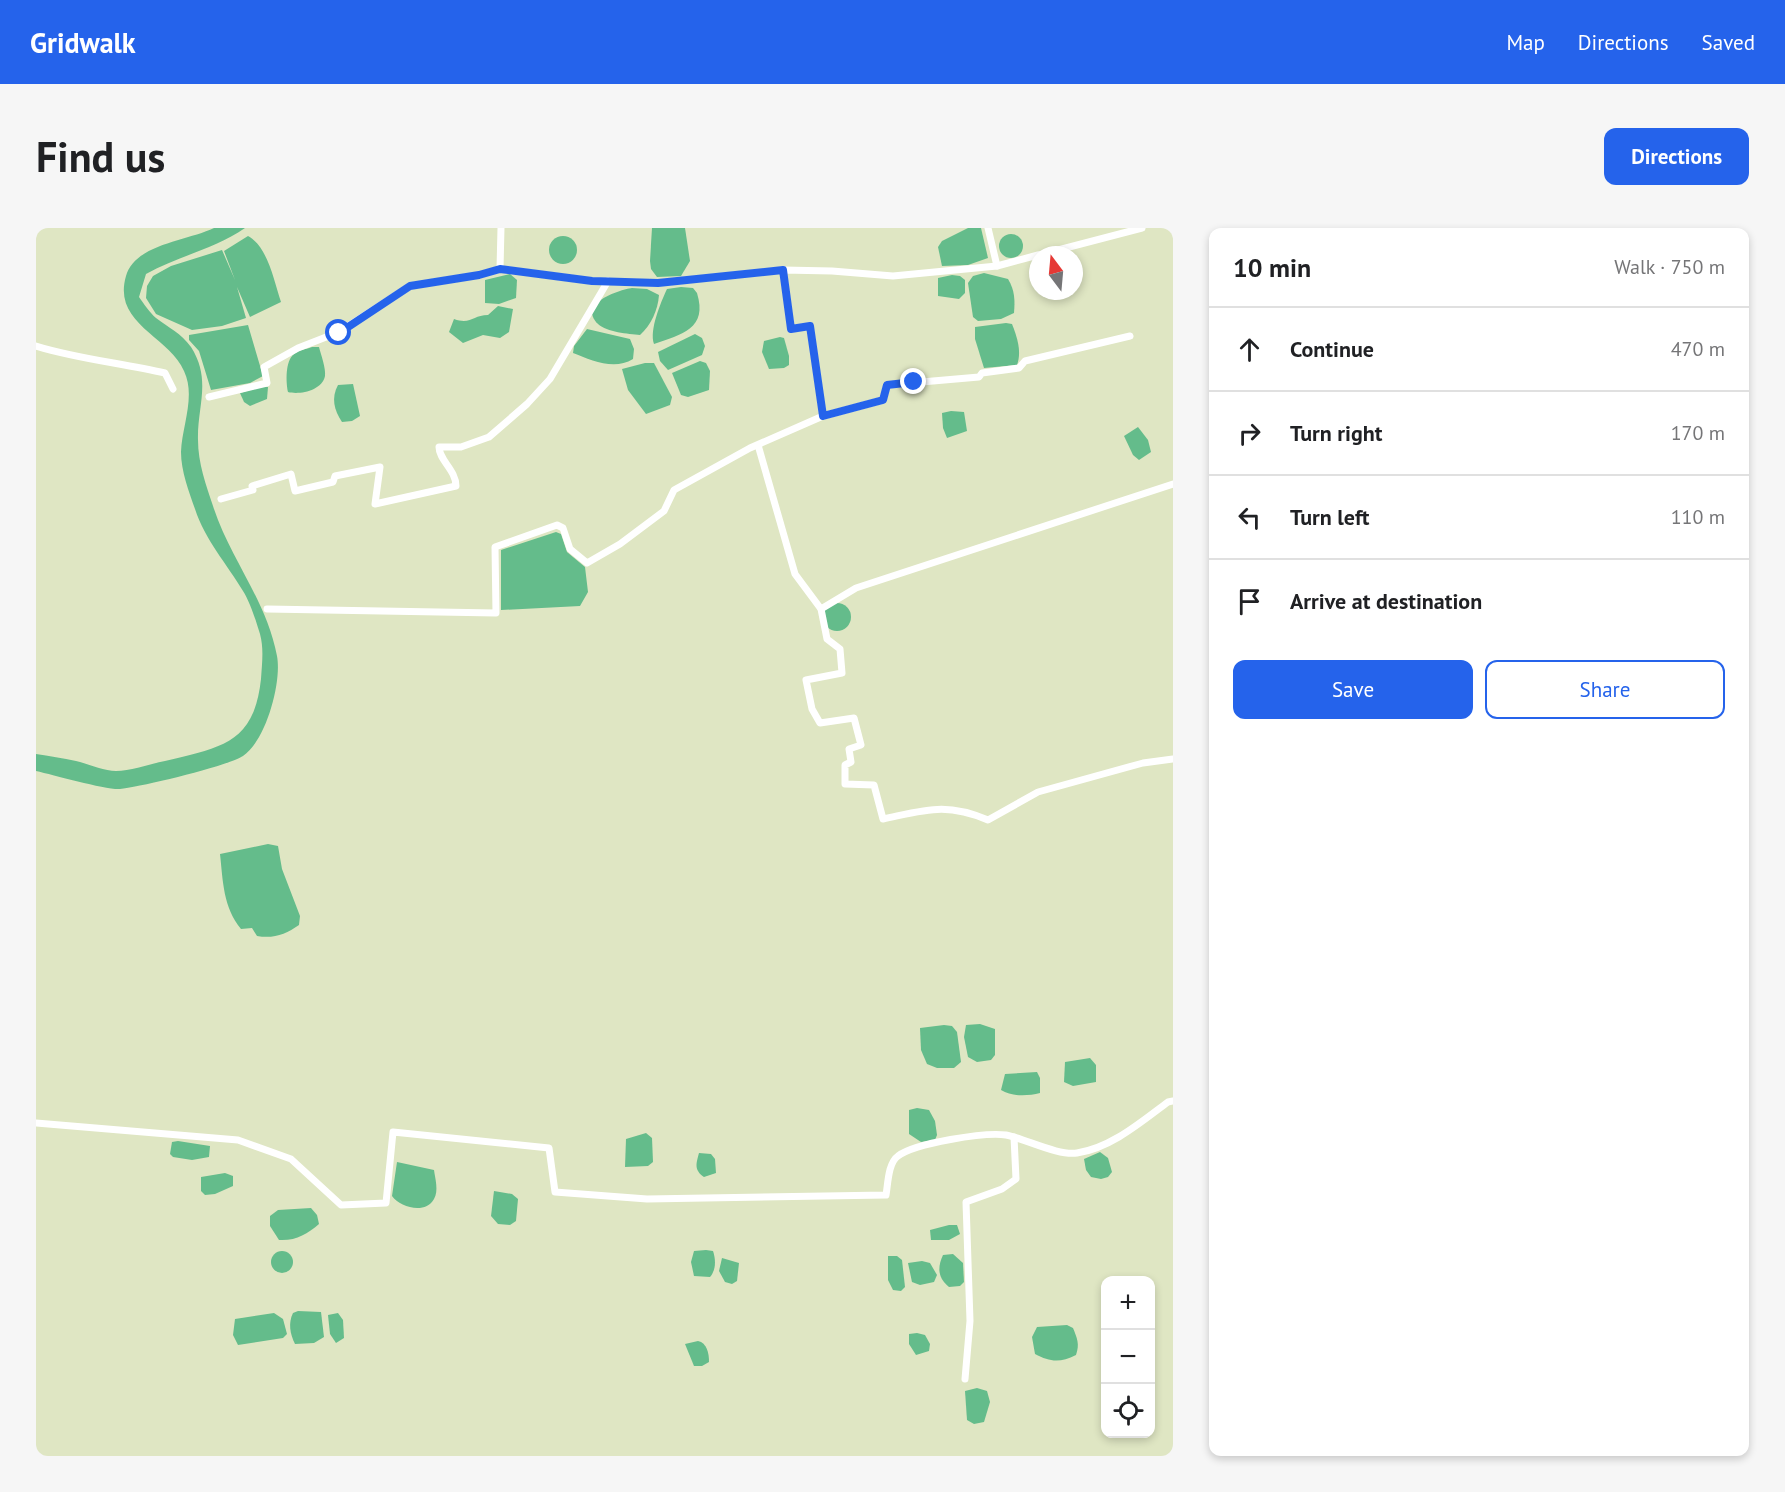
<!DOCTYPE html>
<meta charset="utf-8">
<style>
:root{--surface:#fff;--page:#f6f6f6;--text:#202124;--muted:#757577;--line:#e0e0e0;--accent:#2563eb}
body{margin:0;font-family:"PT Sans",sans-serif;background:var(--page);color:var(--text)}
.controls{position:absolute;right:18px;bottom:18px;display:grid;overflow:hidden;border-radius:12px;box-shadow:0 3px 9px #0003}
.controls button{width:54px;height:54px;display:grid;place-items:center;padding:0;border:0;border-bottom:2px solid var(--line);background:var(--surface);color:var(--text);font:30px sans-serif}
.compass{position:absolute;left:993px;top:18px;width:54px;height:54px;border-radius:50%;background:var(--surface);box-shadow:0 3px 9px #0003;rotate:344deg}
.stop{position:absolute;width:18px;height:18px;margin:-14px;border:4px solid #2563eb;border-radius:50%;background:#fff}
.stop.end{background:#2563eb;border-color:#fff;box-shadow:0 2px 6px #0008}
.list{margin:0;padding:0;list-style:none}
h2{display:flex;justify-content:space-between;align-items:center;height:78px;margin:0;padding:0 24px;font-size:26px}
h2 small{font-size:20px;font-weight:400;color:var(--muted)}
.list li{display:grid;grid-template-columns:39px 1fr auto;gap:18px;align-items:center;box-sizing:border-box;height:84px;padding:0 24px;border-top:2px solid var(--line)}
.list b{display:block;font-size:22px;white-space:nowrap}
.list em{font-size:20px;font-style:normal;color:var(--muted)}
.actions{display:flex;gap:12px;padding:18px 24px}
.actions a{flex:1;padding:14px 0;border:2px solid var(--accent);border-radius:12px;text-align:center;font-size:21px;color:var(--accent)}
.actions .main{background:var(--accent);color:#fff}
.icon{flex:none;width:33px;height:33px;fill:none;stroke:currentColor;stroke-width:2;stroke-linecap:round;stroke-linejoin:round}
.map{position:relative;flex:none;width:1137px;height:1228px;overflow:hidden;border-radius:12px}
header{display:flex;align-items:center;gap:36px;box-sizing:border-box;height:84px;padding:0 30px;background:var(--accent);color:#fff}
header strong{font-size:28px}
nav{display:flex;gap:33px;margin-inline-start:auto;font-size:21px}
.intro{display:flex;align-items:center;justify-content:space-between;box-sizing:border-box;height:144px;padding:0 36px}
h1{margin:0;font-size:42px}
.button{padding:15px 27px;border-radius:12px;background:var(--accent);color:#fff;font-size:21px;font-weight:700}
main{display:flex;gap:36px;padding:0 36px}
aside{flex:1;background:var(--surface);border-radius:12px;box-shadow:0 3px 9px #0003}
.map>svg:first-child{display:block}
.water{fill:#64bc8b}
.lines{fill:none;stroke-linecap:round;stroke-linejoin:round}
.minor{stroke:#fff;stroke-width:7}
.route{stroke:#2563eb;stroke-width:8}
</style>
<header>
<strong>Gridwalk</strong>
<nav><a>Map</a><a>Directions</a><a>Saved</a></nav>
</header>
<div class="intro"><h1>Find us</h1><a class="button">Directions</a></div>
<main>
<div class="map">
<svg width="1137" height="1228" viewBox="0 0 1137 1228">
<rect width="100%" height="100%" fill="#dfe6c3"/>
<g class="water">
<path d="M178,0H209C179,21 142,28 110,46L103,69C108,76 114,85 120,90C133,100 145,105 155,119C176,152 161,179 162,212C162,235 170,257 177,278C194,331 230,371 241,428C246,454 230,513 207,528C192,538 104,559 84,561C70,562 18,547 0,543V526C13,528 27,530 40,533C52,536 68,543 80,543C95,543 114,536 129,533C185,519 218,516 225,451C226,435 228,421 224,406C220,393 214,374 207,363C191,336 169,312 159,281C153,264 145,243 145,224C146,198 160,168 148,143C133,108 76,96 90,48C99,16 151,13 178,0Z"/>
<path d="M616,0H649L654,33L645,48L621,49L615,41L614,33Z"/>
<path d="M932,0H945L952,30L932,37L906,38L902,19L906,13Z"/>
<circle cx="975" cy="18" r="12"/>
<circle cx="527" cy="22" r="14"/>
<path d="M212,8C232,19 238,53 245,74L214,89L201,59L210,90L186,98L156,102L120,86L110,70L111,58L117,48L135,38L186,22L199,52L188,23Z"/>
<path d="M948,45L972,51C979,63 979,72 978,85L965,91L942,93L937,89L932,55L937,48Z"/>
<path d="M474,46L481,52L480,70L463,76L449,75V52Z"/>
<path d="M916,47L924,48L929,52V65L923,71L902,68V50Z"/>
<path d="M645,59L657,60L661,65C672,101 646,106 618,116C613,102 625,74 631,61Z"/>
<path d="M596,60L611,61L623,67C622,82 615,97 604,107C592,106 571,104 562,96C541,76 582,62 596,60Z"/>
<path d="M462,78L477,81L473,104L464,110L447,107L427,115L413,104L418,91C435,97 437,87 452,87Z"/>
<path d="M970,95L976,96C981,109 986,123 981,137L948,140L939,111V99Z"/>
<path d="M212,97L227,148L214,155L175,162L163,123L153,112V107Z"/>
<path d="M551,101L594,111L598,121L597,131C578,143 555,132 537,125L538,118Z"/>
<path d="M659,106L666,110L669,118L666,127L632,142L624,133L622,124Z"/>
<path d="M744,109L748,110L753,128V137L748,140L733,141L726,124L728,113Z"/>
<path d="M276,119H283C285,127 290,140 289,148C286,163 263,167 252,164C250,154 249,133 258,126C262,122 271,121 276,119Z"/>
<path d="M664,133L670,135L674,143L673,162L652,169L645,167L636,145Z"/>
<path d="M609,135H618L636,169L634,177L610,186L592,162L586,141Z"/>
<path d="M317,156L324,188L316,193L306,194C298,182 295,170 302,157Z"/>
<path d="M227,158L232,159L231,171L214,178L208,174L204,165Z"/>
<path d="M915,183L928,184L931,203L911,210L907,200L906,185Z"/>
<path d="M1102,199L1112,212L1115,224L1103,232L1097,227L1088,208Z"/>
<path d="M520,304L525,306L531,324L549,339L552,364L544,378L465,382V322Z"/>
<circle cx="801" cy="389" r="14"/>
<path d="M232,616L242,618L246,641L264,688L263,697C250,706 238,711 221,708L216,700L205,701C187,679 187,653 184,626Z"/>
<path d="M944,796L959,801V827L955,832L941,834L932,829L928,809L930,797Z"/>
<path d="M908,797L916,798L921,804L925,834L918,840H901L891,836L885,822L884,800Z"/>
<path d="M1054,830L1060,837V854L1037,858L1028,854L1029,834Z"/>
<path d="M1001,844L1004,850V865C992,868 976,869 965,862L969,846Z"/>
<path d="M881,880L893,882L899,893L901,907L899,912L885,914L873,906V882Z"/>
<path d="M610,905L616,910L617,934L612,938L589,939L590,911Z"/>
<path d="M142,913L174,918L173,929L156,932L137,929L134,926L136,914Z"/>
<path d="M1064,924L1072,930L1076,944L1072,949L1065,951L1055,949L1050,942L1048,931Z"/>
<path d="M663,925L675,926L679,931L680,945L668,949C658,942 660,936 663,925Z"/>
<path d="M361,934L398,942C399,950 403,963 398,971C389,987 364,979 356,968Z"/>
<path d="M189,945L197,948V958L179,966L169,967L165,963V949Z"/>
<path d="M458,963L476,966L482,971L480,993L474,997L462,996L455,988Z"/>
<path d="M275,980L281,987L283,996C271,1006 260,1013 243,1012L234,998V988L242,982Z"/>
<path d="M913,997H921L924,1006L913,1012H895L894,1002Z"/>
<path d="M670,1022L677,1023C680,1032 680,1042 674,1049L658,1048L655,1034L658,1023Z"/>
<circle cx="246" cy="1034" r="11"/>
<path d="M917,1026L927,1035L928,1054L924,1058L913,1059C902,1050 901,1040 907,1027Z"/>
<path d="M852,1028H861L866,1032L869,1059L865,1063L857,1062L852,1052Z"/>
<path d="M686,1030L703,1035L701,1053L696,1056L689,1054L683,1043Z"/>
<path d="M886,1033L894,1035L901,1047L898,1054L884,1057L876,1054L872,1035Z"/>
<path d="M262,1083L285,1084L288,1109L278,1115L259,1116C254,1106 252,1095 257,1085Z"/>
<path d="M238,1085L247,1091L251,1106L247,1110L202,1117L197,1107L199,1091Z"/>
<path d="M302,1085L307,1092L308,1110L300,1115L294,1106L292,1087Z"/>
<path d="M1031,1097L1037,1100C1041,1110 1044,1116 1040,1127C1024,1135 1014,1134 999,1126L996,1109L1001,1099Z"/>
<path d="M881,1105L889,1107L894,1116L893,1123L880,1127L873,1116V1106Z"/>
<path d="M662,1113C671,1115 673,1125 673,1134L666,1138H658L649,1116Z"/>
<path d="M941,1160L951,1163L954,1174L948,1194L938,1196L931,1192L929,1163Z"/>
</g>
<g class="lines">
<g class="minor">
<path d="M465,0L464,41L556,53L622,55L747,42L796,43L857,48L961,38L1002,27"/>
<path d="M952,0L961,38"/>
<path d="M1003,27L1106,0"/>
<path d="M0,118C42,131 86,135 129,145L137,161"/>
<path d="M173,169L231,155L228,139L262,120L303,104L374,58L443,47L464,41"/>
<path d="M787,188L847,172L851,157L943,149L946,145L983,140L989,133L1094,108"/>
<path d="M722,217L759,346L785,381L791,411L804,421L806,445L770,452L776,481L784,495L818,490L825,517L813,521L815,534L809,537V556L838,557L847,591C890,582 910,574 952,592L1002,564L1107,535L1137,531"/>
<path d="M185,271L217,262L216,258L255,246L259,263L297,254L299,248L344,239L339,276L420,258C420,242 403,232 403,219H425L453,209L491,176L514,151L572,53"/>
<path d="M231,381L460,385L459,319L521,297L527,300L534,321L551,335L584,316L628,283L638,262L714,220L787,188L774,98L755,101L747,42"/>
<path d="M785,381L820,360L1137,256"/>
<path d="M0,895L202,912L255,931L305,977L350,975L357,904L513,920L519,964L611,971L850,967C852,956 852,935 862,928C879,915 949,904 970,907C990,911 1022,928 1041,925C1075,920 1105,894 1132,874L1137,873"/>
<path d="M929,1151L934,1093L930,974L966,961L980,951L978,909"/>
</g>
</g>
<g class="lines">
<path class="route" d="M303,105L374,58L443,47L464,41L556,53L622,55L747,42L755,101L774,98L787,188L847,172L851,157L878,154"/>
</g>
</svg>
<div class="controls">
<button>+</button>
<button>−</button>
<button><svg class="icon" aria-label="locate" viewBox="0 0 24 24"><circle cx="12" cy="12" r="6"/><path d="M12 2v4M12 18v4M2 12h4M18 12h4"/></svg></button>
</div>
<svg class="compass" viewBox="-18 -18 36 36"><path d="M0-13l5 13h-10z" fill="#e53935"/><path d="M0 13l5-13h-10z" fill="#757577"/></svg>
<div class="stop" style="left:303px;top:105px"></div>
<div class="stop end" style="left:878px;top:154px"></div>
</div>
<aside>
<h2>10 min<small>Walk · 750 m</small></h2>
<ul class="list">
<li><svg class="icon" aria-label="ahead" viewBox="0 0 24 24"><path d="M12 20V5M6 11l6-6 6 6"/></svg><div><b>Continue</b></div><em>470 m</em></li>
<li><svg class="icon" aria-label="right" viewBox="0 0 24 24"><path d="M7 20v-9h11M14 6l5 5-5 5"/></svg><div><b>Turn right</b></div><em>170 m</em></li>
<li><svg class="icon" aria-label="left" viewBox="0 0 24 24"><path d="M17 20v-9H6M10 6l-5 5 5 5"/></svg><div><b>Turn left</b></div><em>110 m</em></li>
<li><svg class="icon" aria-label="arrive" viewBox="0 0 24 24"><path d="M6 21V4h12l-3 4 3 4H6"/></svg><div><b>Arrive at destination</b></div></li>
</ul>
<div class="actions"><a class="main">Save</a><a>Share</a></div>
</aside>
</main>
